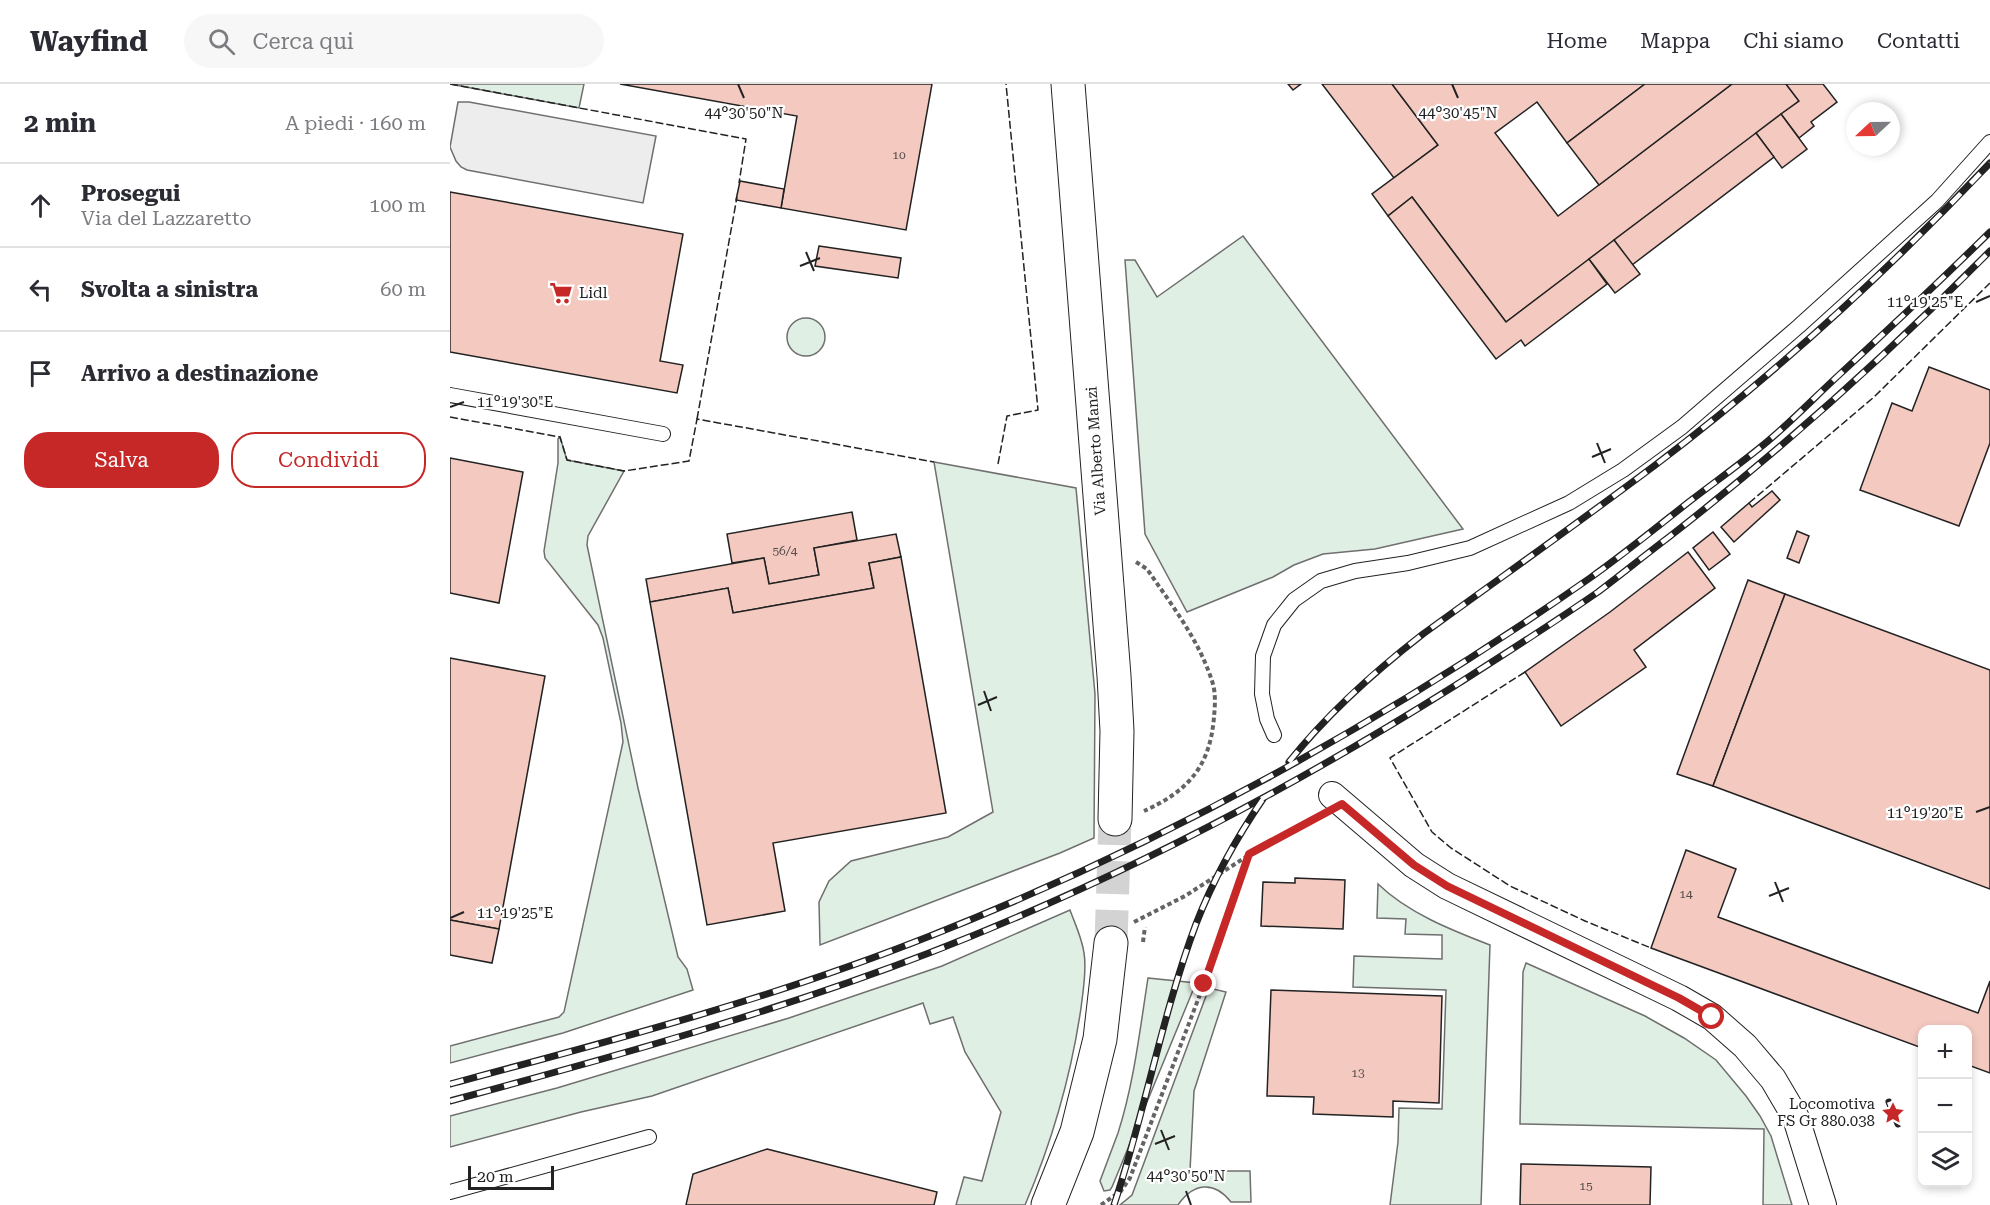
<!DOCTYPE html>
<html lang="it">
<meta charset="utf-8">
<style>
:root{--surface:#fff;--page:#f7f7f7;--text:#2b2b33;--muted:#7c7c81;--line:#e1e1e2;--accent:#c62828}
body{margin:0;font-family:"Roboto Serif",serif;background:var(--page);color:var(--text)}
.controls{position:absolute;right:18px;bottom:18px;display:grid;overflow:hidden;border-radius:12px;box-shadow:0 3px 9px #0003}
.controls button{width:54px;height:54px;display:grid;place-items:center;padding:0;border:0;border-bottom:2px solid var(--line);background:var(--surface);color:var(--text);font:30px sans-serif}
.compass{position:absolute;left:1396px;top:18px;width:54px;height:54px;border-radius:50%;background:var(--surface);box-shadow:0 3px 9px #0003;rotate:248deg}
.scale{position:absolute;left:18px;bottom:15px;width:86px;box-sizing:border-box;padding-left:6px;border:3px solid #222;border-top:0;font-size:16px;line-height:21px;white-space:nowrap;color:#222;-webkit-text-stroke:4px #fff;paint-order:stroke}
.stop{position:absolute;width:18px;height:18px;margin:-14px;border:4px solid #c62828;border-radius:50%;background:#fff}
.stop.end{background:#c62828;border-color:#fff;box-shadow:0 2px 6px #0008}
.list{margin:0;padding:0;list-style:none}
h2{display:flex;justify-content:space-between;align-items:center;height:78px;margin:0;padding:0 24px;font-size:26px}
h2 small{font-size:20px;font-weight:400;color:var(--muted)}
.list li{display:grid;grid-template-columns:39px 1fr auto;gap:18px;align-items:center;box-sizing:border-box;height:84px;padding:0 24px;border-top:2px solid var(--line)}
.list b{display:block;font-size:22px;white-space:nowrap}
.list p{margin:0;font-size:20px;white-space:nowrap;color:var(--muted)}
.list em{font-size:20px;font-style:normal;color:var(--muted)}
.actions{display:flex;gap:12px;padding:18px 24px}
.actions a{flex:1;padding:14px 0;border:2px solid var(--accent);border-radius:24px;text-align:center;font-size:21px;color:var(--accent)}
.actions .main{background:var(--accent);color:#fff}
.icon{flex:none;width:33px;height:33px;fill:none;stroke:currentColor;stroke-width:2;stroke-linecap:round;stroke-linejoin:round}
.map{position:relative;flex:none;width:1540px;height:1121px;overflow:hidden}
header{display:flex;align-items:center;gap:36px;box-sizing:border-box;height:84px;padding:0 30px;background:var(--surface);border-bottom:2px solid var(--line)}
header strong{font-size:28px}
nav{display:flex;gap:33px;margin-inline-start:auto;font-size:21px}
.search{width:420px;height:54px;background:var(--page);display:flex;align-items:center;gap:15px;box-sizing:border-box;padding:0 21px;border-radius:33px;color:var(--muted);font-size:22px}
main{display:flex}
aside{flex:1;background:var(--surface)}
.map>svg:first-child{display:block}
.green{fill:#e0efe3;stroke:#6f6f6f;stroke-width:1.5}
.parking{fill:#ededed;stroke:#6f6f6f;stroke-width:1.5}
.building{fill:#f3c9c0;stroke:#222;stroke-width:1.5}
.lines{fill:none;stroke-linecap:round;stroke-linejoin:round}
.secondary-tunnel{stroke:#d3d3d3;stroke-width:33;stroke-dasharray:33 16;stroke-linecap:butt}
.lane-casing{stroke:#222;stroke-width:16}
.street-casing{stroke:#222;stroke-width:28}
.secondary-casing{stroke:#222;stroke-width:35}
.path{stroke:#646464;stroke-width:4;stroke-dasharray:4.5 3;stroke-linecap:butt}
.lane{stroke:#fff;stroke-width:14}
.street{stroke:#fff;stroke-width:26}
.secondary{stroke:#fff;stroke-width:33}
.rail-casing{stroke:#222;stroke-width:7}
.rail{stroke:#fff;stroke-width:4.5;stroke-dasharray:14;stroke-linecap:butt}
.fence{stroke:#222;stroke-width:1.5;stroke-dasharray:8 3;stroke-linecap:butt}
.route{stroke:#c62828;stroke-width:8}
.ticks{fill:none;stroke:#222;stroke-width:2}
.labels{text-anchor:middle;stroke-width:4.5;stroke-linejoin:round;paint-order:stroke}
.number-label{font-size:12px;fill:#564c4a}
.poi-label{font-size:15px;fill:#222;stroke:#fff;text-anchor:start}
.street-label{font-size:15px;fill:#222;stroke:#fff}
.ticks-label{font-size:15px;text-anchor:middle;fill:#222;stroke:#fff;stroke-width:4.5;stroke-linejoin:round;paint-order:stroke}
</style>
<header>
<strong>Wayfind</strong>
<div class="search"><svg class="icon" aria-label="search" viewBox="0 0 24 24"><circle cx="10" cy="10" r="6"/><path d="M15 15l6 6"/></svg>Cerca qui</div>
<nav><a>Home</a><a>Mappa</a><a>Chi siamo</a><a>Contatti</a></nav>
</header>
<main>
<aside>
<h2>2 min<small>A piedi · 160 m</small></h2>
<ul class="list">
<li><svg class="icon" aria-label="ahead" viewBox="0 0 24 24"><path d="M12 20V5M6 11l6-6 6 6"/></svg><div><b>Prosegui</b><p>Via del Lazzaretto</p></div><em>100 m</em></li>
<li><svg class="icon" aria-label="left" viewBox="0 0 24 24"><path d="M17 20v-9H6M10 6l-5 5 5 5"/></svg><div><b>Svolta a sinistra</b></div><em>60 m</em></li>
<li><svg class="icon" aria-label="arrive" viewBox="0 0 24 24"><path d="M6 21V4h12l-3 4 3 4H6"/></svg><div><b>Arrivo a destinazione</b></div></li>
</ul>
<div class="actions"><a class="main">Salva</a><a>Condividi</a></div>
</aside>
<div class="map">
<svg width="1540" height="1121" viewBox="0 0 1540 1121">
<rect width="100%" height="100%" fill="#fff"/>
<g class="green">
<path d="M0,0H134L129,24Z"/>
<path d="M793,152L1013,445L925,465L873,470L844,481L823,493L737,528L695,450L675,176H685L707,213Z"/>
<circle cx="356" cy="253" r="19"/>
<path d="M110,353L117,376L174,387L138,452L137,461L188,704L228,873L237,885L243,906L113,949L0,979V962L109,933L114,928L173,658L171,639L153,554L148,541L95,474L94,467L108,379V355Z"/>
<path d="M484,378L626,404L645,610L644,754L610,769L370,861L369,818L379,797L401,777L498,753L543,728Z"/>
<path d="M928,800C958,829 1001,846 1040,861L1031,1121H940L948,1058L949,1024L992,1025L996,906L903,903L904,872L992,875V851L955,850L956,835L927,834Z"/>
<path d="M620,826C625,840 632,854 634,869C637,886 633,907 631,924C621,992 602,1058 575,1121H506L514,1093L532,1097L551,1028L515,968L503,933L480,940L473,919L202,1012L131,1028L0,1063V1032L107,1004L339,934L492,882Z"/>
<path d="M1076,879L1195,932L1234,954L1266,976L1296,1012L1310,1032L1321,1052L1342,1121H1313L1314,1045L1070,1040L1073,888Z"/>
<path d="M698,894L746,899L662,1103L660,1106L654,1107L650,1097C656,1081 662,1065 668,1049C684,999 690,945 698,894Z"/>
<path d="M759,904L776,908L744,1007L740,1087H800L801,1118H781C764,1096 743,1099 728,1121H670L682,1111Z"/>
</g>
<path class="parking" d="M8,18H19L206,52L193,119L17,86L11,83L6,77L0,63Z"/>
<g class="building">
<path d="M170,0H482L456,146L331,124L347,32Z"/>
<path d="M838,0H851L843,6Z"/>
<path d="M872,0H942L988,61L944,94Z"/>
<path d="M942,0H1195L1117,59L1087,18L1045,49L1108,132L1282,0H1336L1349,17L1056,238L962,113L938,132L922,110L988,61Z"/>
<path d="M1195,0H1282L1149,101L1117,59Z"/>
<path d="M1336,0H1373L1387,18L1361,38L1364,42L1349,54L1331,30L1349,17Z"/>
<path d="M1331,30L1357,65L1332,84L1306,49Z"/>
<path d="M1306,49L1324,73L1182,181L1164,156Z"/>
<path d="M290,97L334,105L331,124L286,116Z"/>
<path d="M0,108L233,150L210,277L233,281L227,309L0,268Z"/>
<path d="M962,113L1056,238L1139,175L1157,200L1075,262L1071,256L1046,275L938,132Z"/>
<path d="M1164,156L1190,190L1165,209L1139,175Z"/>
<path d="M369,162L451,174L448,194L365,182Z"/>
<path d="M1479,283L1540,306V359L1509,442L1410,406L1442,319L1462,327Z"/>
<path d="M0,374L73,388L49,519L0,509Z"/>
<path d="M1322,407L1330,416L1284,458L1271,443L1299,419L1302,423Z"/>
<path d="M402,428L407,456L364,464L369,491L319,500L314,474L282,479L277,450Z"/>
<path d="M1347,447L1359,452L1349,479L1337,474Z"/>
<path d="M1263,448L1280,470L1259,486L1243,464Z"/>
<path d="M446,450L451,473L419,479L424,504L283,529L278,504L200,518L196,495L314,474L319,500L369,491L364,464Z"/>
<path d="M1238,468L1265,504L1184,566L1196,583L1111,642L1075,588L1160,528Z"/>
<path d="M451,473L496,729L323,759L335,827L257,841L200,518L278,504L283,529L424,504L419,479Z"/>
<path d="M1298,496L1335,510L1263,702L1227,690Z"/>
<path d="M1335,510L1540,586V805L1263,702Z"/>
<path d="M0,574L95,592L49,845L0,836Z"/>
<path d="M1236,766L1286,785L1268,833L1528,929L1540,897V989L1518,981V946H1472V964L1201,864Z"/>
<path d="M845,794L895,796L893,845L811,842L813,798L845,799Z"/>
<path d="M0,836L49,845L42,879L0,871Z"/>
<path d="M821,906L992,912L989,1019L943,1017V1033L863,1030L864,1013L817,1012Z"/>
<path d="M317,1065L487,1108L484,1121H236L243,1090Z"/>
<path d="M1071,1080L1201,1083L1200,1121H1070Z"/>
</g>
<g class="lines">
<path class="secondary-tunnel" d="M661,859L665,735"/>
<g class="lane-casing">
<g id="lane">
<path d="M0,311L213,350"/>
<path d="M824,651L817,635L812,610L813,572L824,541L844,516L871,497L905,487L958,479L1020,464L1119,419L1173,386L1232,343L1349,242L1487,117L1540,58"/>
<path d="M0,1108L199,1053"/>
</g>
</g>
<g class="street-casing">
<path id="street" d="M882,711L964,781L997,802L1229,914L1262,933L1295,962L1323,995L1346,1034L1373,1121"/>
</g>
<g class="secondary-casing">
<g id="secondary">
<path d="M618,0L664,592L667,647L665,735"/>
<path d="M598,1121L627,1048L650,955L661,859"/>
</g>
</g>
<g class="path">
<path d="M686,478L697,485C721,520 749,556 762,597C766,608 765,622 764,633C760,683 738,707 694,727"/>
<path d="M684,838L735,812L799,771"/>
<path d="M693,858L695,843"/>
<path d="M651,1121L671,1107L680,1094L754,900L799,770L869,733"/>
</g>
<use href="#lane" class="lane"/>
<use href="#street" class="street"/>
<use href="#secondary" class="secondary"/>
<g class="rail-casing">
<g id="rail">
<path d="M839,678C878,629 924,588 973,550C1050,494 1128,439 1204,382C1324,291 1437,188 1540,79"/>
<path d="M0,1000C161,957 324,914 480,852C713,760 935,637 1140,494C1174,470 1207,443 1240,417C1266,397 1293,378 1318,357C1343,336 1366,312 1390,290C1441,243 1491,196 1540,148"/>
<path d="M0,1017C162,973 323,929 479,869C663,798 839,706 1006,601C1053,571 1102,540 1148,508C1172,490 1195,471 1219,453C1332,365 1439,269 1540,167"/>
<path d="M1439,1018L1448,1040"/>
<path d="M664,1121C695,1028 712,931 746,840C763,796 787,753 813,715"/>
</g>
</g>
<use href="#rail" class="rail"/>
<g class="fence">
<path d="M0,0L296,55L289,99"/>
<path d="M0,333L110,353L117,376L174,387L239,377L247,335L484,378"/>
<path d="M247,335L287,113"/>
<path d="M548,380L557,332L588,326L556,0"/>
<path d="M1299,419L1424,313L1540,199"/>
<path d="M1075,588L940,674L982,748L1001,764L1060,802L1135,837L1201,864"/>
</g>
</g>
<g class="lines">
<path class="route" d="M754,900L799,770L892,720L964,781L997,802L1229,914L1262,933"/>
</g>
<path class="ticks" d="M288,0L294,14M1002,0L1008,14M356,168L364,187M350,182L370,174M1526,218L1540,212M0,323L14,318M1147,359L1155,379M1142,373L1161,365M534,607L541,627M528,621L547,613M1526,728L1540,723M1325,798L1333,818M1319,812L1339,804M0,834L14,828M711,1046L719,1066M705,1060L725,1052M736,1107L741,1121"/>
<defs>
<g id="supermarket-bare" transform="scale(1.8)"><path d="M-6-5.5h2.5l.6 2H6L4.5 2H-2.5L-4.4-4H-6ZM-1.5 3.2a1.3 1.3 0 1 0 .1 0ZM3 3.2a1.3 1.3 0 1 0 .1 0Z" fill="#c62828" stroke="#fff" stroke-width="2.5" paint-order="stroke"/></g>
<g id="sight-bare" transform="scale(1.8)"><path d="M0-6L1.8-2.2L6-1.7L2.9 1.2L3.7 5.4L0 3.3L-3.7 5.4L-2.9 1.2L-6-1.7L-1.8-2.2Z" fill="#c62828" stroke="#fff" stroke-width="2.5" paint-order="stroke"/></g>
</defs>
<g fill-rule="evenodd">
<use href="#supermarket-bare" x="111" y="209"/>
<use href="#sight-bare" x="1443" y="1029"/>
</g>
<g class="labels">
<g class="number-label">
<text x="449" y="75">10</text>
<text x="335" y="471">56/4</text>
<text x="1236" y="814">14</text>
<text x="908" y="993">13</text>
<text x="1136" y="1106">15</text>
</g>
<g class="poi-label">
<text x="129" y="214">Lidl</text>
<text x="1425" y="1025" text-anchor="end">Locomotiva<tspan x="1425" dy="17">FS Gr 880.038</tspan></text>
</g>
<g class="street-label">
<text transform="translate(646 367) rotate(-94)" y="5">Via Alberto Manzi</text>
</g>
</g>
<g class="ticks-label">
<text x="294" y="34">44°30'50"N</text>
<text x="1008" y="34">44°30'45"N</text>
<text x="1475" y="223">11°19'25"E</text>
<text x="65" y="323">11°19'30"E</text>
<text x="1475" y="734">11°19'20"E</text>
<text x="65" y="834">11°19'25"E</text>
<text x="736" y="1097">44°30'50"N</text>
</g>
</svg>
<div class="controls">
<button>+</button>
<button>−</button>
<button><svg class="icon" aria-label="layers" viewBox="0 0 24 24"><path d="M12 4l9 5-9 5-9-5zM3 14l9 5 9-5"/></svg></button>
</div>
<svg class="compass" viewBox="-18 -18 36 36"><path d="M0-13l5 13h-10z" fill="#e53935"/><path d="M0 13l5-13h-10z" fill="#7c7c81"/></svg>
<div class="scale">20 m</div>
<div class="stop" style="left:1262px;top:933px"></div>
<div class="stop end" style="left:754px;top:900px"></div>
</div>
</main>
